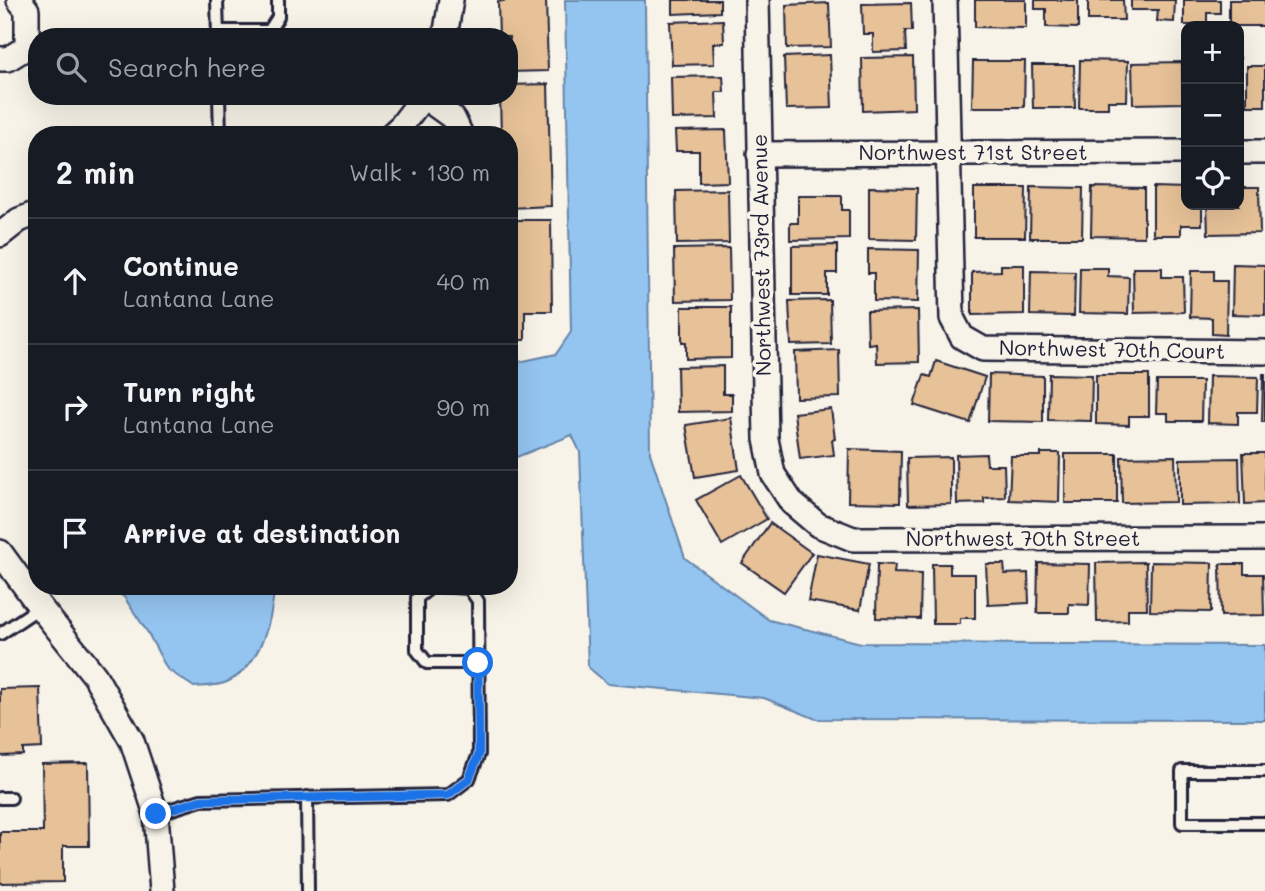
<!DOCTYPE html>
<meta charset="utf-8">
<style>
:root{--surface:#171b24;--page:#242831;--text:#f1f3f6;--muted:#9ea1a6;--line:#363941}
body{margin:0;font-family:Mali,sans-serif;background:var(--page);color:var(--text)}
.controls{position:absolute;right:21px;top:21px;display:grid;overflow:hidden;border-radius:14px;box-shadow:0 7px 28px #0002}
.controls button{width:63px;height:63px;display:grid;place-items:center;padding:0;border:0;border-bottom:2px solid var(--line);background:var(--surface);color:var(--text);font:35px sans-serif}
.stop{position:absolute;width:21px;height:21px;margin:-16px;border:5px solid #1a73e8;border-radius:50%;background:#fff}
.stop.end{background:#1a73e8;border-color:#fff;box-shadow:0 2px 7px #0008}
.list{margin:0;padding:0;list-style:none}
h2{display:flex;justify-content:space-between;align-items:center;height:91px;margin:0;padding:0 28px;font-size:30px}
h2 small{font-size:23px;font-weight:400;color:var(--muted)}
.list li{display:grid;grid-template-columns:46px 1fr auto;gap:21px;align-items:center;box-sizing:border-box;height:126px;padding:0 28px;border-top:2px solid var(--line)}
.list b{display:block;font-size:26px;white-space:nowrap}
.list p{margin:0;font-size:23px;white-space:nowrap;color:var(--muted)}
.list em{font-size:23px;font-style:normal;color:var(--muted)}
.icon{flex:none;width:38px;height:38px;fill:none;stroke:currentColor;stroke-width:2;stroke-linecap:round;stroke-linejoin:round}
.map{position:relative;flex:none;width:1265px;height:891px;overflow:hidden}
.search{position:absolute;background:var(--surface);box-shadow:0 7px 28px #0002;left:28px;top:28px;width:490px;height:77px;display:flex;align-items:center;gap:18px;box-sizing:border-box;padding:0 24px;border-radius:28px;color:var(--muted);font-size:26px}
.panel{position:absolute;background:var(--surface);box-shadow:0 7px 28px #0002;left:28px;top:126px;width:490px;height:469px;border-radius:28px}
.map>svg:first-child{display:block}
.water{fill:#94c5f0;stroke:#6684a8;stroke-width:2}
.building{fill:#e7c298;stroke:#22223b;stroke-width:2}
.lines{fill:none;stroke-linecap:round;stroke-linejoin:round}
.service-casing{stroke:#22223b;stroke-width:16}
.minor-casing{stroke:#22223b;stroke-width:28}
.service{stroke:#f7f3e8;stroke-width:10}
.minor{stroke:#f7f3e8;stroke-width:23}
.route{stroke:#1a73e8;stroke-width:9}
.labels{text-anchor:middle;stroke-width:7;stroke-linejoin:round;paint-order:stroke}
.street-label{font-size:21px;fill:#22223b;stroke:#f7f3e8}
</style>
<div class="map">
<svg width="1265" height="891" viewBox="0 0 1265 891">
<rect width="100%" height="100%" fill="#f7f3e8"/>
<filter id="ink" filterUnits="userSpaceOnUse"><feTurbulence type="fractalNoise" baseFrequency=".0143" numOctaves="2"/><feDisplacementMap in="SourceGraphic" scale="14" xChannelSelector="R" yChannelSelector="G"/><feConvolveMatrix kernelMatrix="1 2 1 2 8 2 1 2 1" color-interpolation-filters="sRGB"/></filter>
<g filter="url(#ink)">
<g class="water">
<path d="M565,0H645L650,453L685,558L769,620L861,643L1265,645V720L816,719L764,698L608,684L588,667L580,452L572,435L509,460V364L556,354L571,332Z"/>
<path d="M107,586H274C273,619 260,667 227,682C218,686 204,686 194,687L167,669L148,633L124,597Z"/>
</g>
<g class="building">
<path d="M507,0H546L548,71L509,72V37H499L498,2Z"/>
<path d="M673,0H720V12L673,14Z"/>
<path d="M975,0H1026V28L975,27Z"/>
<path d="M1035,0H1078V28L1046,27V9H1035Z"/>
<path d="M1088,0H1123L1124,20H1088Z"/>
<path d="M1131,0H1175L1174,22L1157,21L1158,10H1131Z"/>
<path d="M1184,0H1220V13H1207V25H1184Z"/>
<rect x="1229" y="0" width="36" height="26"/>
<path d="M829,3L831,47L787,48L786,5Z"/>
<path d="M911,3L912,31H905L906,51L873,52V34H863L862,4Z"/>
<path d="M723,20L724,43H713L714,64L672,65L670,22Z"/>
<path d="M830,55L832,108L786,109L784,57Z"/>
<path d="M913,57L914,109L863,111L862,58Z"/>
<rect x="1239" y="57" width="1" height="51"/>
<path d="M1080,60L1128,61L1127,101H1108V108H1079Z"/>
<path d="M973,61H1025L1024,107H972Z"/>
<path d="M1182,62L1183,103L1133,104L1132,63Z"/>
<path d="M1032,65H1074L1075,108H1033Z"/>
<rect x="1247" y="66" width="18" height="40"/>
<path d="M723,76L724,92H716L717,118L672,119L671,77Z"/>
<path d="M548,84L551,206L509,208V135H501L500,96H509V85Z"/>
<path d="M726,130L728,182L699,183V151H676L675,131Z"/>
<path d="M869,187L917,188L916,240L869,239Z"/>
<path d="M1031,187L1083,188L1082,238H1030Z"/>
<path d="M1092,187L1144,188V237L1091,236Z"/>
<path d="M1153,187L1186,188V205H1202V225H1181V235H1153Z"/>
<path d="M1239,187H1259L1260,233L1208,234L1207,205H1239Z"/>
<path d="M974,188H1026L1025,237H974Z"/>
<path d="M728,190L729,243L677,244L676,191Z"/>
<path d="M798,196H842V210H849V239L790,240V223H798Z"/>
<path d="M509,220H551L552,311H525V340H509Z"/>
<path d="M837,245V273H827V295H792V246Z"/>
<path d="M729,248L730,300L675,301L674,249Z"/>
<path d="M868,249L919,250L918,302L874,301V273H868Z"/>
<path d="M1233,264L1265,265V315L1232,314Z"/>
<path d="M1001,265H1024V314L972,315V272L1001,271Z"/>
<path d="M1080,268H1108V276L1129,277L1128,314L1079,313Z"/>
<path d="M1133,268H1162V277H1183L1184,312L1134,313Z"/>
<path d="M1031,271L1075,272L1074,316L1030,315Z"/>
<path d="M1191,271H1214V281H1227L1226,335L1212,334V318L1190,317Z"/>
<path d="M830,300L831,344L791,345L789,301Z"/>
<path d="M682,307H731V358L686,359V342H682Z"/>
<path d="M918,310L919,362L877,363L876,343L868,344L867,311Z"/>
<path d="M839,350L840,397L796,398L795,352Z"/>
<path d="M936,361L985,377L970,423L914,405L924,375L931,377Z"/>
<path d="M723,366V394H732V411L678,412L677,367Z"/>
<path d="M989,374L1043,376V422L988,421Z"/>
<path d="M1049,374L1092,375L1091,421L1048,420Z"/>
<path d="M1263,374H1265V422H1262Z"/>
<path d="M1096,375H1149V416H1129V425L1096,424Z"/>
<path d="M1209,376L1258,377L1257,412H1238V424L1208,423Z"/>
<path d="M1157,381H1202L1201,421H1168V413H1156Z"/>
<path d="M831,409L835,439L832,440L834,455L800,459L794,413Z"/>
<path d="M731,418L739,470L695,477L686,425Z"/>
<path d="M849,449L901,451L900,503L848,502Z"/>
<path d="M1041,453H1060L1059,502L1009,500L1011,456H1041Z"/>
<path d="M1243,453H1265V503L1245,504Z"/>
<path d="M986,454L987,465H1004L1005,497L984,498V503L957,504L956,455Z"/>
<rect x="1065" y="454" width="52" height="49"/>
<path d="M1175,456L1176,502L1122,503L1121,457Z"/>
<path d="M951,457V504L908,505L907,458Z"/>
<path d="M1239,458L1240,504L1180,505V459Z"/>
<path d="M741,475L767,519L722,545L696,500Z"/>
<path d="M770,523L812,553L784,592L742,563Z"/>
<path d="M817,554L869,564L860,610L808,601Z"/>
<path d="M1146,562L1147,609H1128V621L1097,622L1096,563Z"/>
<path d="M1151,562L1212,563L1211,612L1150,611Z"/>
<path d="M1038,563L1090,564L1089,605L1069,604V613H1037Z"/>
<path d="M877,564L895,565L894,573L921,574L920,619L876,618Z"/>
<path d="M932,564H950V574H975V618H960V624H933Z"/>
<path d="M986,564H1004L1005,574L1028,573L1029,603L988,605Z"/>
<path d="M1220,564H1244V574H1263L1264,615L1221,616Z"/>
<path d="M40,688L42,748L23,749V755L0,756V689Z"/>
<path d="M88,763L89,846H63V882L0,883V832H43L42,764Z"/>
</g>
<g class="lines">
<g class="service-casing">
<g id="service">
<path d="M217,0L218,37"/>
<path d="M218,31H269L278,17V0"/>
<path d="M219,96L220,135"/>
<path d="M432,586L417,598V650L427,663H478"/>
<path d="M0,634L40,607"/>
<path d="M1265,771H1182V823H1265"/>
<path d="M307,797L308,891"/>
<path d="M0,798H11"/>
<path d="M156,814L201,800L448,795L469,779L479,754L478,601L469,588L439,586"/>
</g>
</g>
<g class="minor-casing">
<g id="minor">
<path d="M757,0L766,439L773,474L792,503L818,525L853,539L1265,538"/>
<path d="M945,0L952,318L962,337L983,349L1265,352"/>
<path d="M445,37L451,0"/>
<path d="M0,59H8L27,47V10L19,0"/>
<path d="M424,97L453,118L461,135"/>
<path d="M391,135L401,126L424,96"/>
<path d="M1239,152H1265"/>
<path d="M759,154L1186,152"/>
<path d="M0,235L19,220L37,213"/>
<path d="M0,552L40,607L95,676L132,741L156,814L162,891"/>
</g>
</g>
<use href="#service" class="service"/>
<use href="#minor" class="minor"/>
</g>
</g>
<g class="lines" filter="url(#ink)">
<path class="route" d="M156,814L201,800L448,795L469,779L479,754L478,663"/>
</g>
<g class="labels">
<g class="street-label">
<text x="973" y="160">Northwest 71st Street</text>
<text transform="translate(762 255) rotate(-91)" y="7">Northwest 73rd Avenue</text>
<text transform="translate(1112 350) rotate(1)" y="7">Northwest 70th Court</text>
<text x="1023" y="546">Northwest 70th Street</text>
</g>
</g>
</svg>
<div class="controls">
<button>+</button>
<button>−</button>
<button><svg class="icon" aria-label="locate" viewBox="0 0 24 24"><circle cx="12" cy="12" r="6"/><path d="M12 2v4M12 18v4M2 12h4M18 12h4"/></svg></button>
</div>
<div class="stop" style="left:478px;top:663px"></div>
<div class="stop end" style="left:156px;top:814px"></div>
<div class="search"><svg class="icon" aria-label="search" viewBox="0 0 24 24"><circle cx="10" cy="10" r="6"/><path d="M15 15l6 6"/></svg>Search here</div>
<section class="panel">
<h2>2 min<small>Walk · 130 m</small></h2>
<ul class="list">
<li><svg class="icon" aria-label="ahead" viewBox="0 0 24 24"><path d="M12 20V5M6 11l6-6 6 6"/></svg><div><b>Continue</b><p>Lantana Lane</p></div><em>40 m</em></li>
<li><svg class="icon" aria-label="right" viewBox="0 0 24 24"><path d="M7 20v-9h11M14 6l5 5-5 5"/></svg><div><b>Turn right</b><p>Lantana Lane</p></div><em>90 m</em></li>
<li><svg class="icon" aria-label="arrive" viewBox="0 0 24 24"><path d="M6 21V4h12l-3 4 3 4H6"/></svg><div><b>Arrive at destination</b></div></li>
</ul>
</section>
</div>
